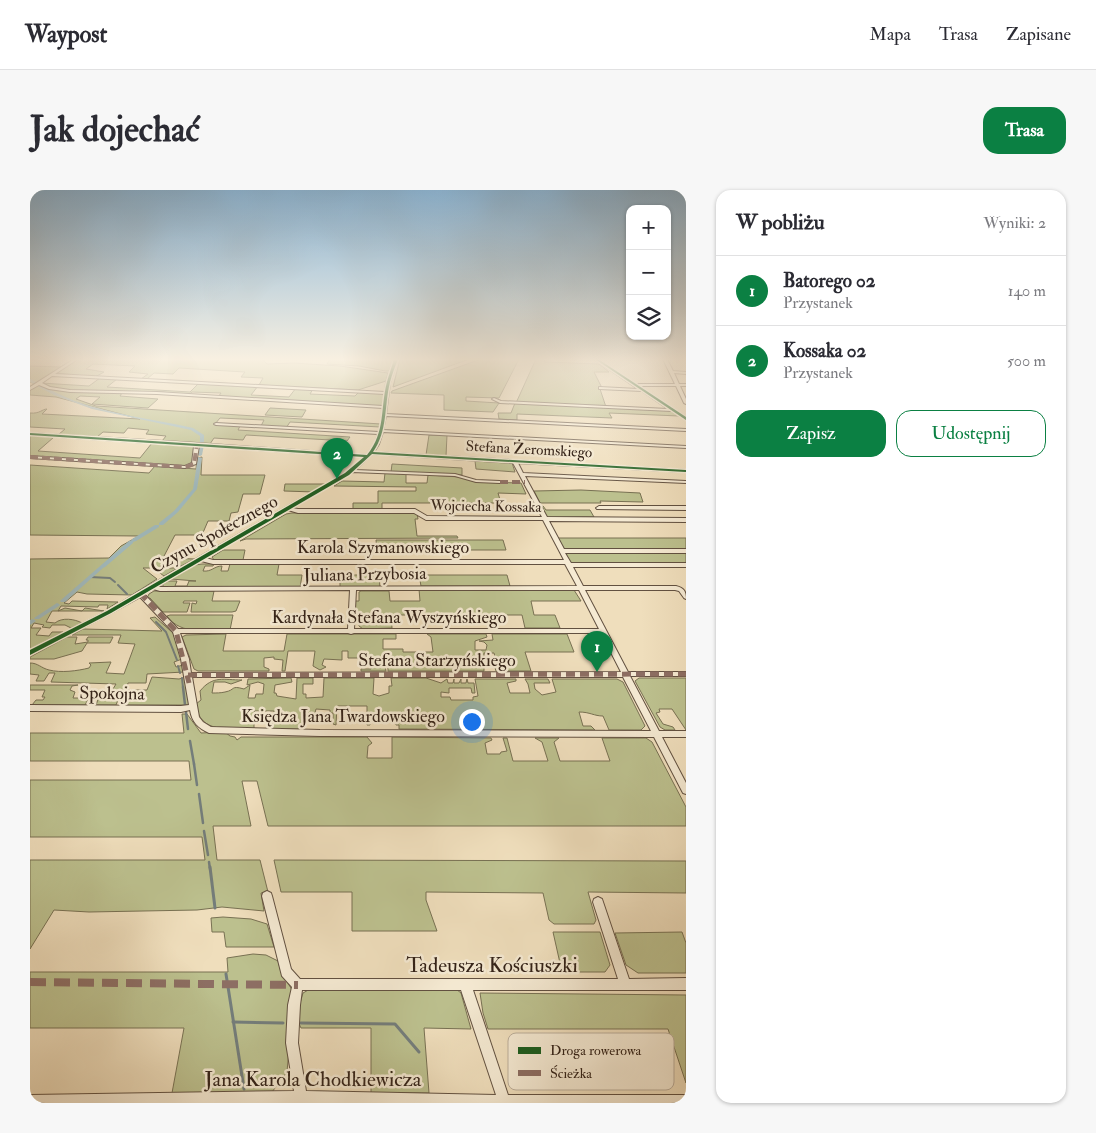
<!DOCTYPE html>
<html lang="pl">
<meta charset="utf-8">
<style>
:root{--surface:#fff;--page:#f7f7f7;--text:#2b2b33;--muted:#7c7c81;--line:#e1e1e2;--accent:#0b8043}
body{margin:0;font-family:"IM FELL Double Pica",serif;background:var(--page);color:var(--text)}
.controls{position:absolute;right:15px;top:15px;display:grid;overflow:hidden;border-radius:10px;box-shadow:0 1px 4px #0004}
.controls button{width:45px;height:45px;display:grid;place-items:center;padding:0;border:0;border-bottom:1px solid var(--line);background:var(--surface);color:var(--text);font:25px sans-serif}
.you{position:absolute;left:441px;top:531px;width:18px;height:18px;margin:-12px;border:4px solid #fff;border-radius:50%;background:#1a73e8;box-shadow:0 0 0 8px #1a73e833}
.badge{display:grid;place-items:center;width:32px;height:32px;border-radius:50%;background:var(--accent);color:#fff;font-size:16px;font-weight:700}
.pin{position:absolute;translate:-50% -41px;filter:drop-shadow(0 1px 2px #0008)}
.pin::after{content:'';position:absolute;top:26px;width:18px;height:15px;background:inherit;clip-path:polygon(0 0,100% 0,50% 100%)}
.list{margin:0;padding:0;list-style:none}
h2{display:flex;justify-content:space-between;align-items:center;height:65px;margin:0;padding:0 20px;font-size:21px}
h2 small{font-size:16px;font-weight:400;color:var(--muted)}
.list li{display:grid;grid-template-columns:32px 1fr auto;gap:15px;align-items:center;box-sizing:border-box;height:70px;padding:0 20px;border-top:1px solid var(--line)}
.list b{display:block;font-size:19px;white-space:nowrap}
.list p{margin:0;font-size:16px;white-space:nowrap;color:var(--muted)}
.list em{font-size:16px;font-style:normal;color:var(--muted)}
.actions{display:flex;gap:10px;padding:15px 20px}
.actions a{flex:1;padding:11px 0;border:1px solid var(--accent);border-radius:15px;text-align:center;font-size:18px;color:var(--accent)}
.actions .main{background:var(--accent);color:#fff}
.icon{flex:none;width:28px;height:28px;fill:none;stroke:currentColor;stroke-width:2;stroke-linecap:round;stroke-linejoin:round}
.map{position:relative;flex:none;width:656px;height:913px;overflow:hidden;border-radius:15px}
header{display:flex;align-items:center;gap:30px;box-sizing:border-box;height:70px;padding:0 25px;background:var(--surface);border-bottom:1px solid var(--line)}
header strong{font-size:24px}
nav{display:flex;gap:28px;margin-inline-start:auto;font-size:18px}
.intro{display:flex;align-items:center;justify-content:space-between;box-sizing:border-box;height:120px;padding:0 30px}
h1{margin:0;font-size:35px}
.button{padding:12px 22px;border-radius:15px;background:var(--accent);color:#fff;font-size:18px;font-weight:700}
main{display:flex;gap:30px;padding:0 30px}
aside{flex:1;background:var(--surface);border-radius:15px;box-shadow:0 1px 4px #0004}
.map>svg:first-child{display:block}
.green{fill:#bcc08e;stroke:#787153}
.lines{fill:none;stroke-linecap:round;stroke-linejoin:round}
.stream-far2{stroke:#747d7b;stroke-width:2}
.stream-far1{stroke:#747d7b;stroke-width:2.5}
.stream{stroke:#747d7b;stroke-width:3}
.canal{fill:#a0b9bd;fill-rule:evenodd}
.minor-casing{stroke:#625141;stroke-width:2}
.minor{fill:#f5ead3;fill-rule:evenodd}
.quiet-far2{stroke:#8d6e63;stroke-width:4;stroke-dasharray:8 4;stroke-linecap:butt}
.quiet-far1{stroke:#8d6e63;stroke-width:5;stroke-dasharray:9 5;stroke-linecap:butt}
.quiet{stroke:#8d6e63;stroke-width:8;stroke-dasharray:16 8;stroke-linecap:butt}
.cycleway-casing{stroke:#f5ead3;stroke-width:3}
.cycleway{fill:#1b5e20;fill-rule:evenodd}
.labels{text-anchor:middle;stroke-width:5;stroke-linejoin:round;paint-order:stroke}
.far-street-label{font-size:15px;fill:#332218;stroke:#f5ead3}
.street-label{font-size:18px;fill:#332218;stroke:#f5ead3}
.near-street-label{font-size:21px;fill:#332218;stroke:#f5ead3}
.key{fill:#f5ead3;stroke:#bbae9b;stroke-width:1}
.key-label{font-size:14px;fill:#332218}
</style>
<header>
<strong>Waypost</strong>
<nav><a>Mapa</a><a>Trasa</a><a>Zapisane</a></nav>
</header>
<div class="intro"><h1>Jak dojechać</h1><a class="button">Trasa</a></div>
<main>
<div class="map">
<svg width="656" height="913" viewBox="0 0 656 913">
<rect width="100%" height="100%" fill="#efdebc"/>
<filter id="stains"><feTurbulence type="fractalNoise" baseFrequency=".004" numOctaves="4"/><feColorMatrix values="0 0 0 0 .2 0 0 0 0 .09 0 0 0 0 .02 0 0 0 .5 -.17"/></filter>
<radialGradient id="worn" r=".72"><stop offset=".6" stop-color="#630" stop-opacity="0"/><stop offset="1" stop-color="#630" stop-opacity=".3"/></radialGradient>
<g class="green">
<path d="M47,169H232L237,174L264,173L310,176L358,183L356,191L328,200L229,195L233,188L211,187L215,182L149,178L143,184L124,183L117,189H111L118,184L99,182L105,176L63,174L56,179L74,182L65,187L26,183Z"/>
<path d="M300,169H364L359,181H355L329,176L297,174Z"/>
<path d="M370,169H439L363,197Z"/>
<path d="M451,169H489L469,208L436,207V211L469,213L463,222L414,220V205L361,203L362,201Z"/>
<path d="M506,169H514L515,172L569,174L579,182H564L572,198L570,199L576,217L486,213Z"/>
<path d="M0,176L31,177L5,194L0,192Z"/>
<path d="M70,188L87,189L77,197L160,202L169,193L228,196L221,205L259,207L266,198L283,199L280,204L325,206L329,202L354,203L353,215L351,216L188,207L191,203L162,202L158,205L133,202L92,203L90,206L128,209L118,218L62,214L70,207L50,206L46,209L66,216L351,234L350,237L260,232L256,238L231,236L234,230L190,228L185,234L210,236L208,240L320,247L317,251L216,245L213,250L184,248L180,254L132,251L136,246L116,244L119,240L98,238L94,243L73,242L67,247L28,245L35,239L0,237V223C10,224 12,219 17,219L12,224L110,229L26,207L0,205V199L9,194L20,198L11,193L59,196Z"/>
<path d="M485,213L639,220L649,226L579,223L582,228L487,224V230L469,229L468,223H481Z"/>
<path d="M240,218L276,220L272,227L235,225Z"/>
<path d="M0,245L24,247L8,261L110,268L122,253L165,256C164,266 165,274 155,276L0,266Z"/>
<path d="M399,245H417L416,266L396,265Z"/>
<path d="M172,267L171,285H235L230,304H213L208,322L201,323L199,331H178L172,345H145L133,368L165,369L151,376L147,375L148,370H133L130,378H148L134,386L123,378H113L127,389L102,405L57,404L47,402L34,413L39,414L42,411L88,412L77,419L78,415H69L68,417L31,416L28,421L35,418L52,421L55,418L74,421H22L16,432L25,433C32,427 45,429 52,433L41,438L35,435H22L20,438L12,437L14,435L4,433L1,438H11L6,445L19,446L22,442H33L0,459V369L79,368L91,356L109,346L0,345V275L119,283L125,276L166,279L167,268Z"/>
<path d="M445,271L482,273L485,282L446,279Z"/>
<path d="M362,274L432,278V285L361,282Z"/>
<path d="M355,283L376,284V293H397L398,285L430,287L450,292L491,293L496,304L468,303L471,313H352V320H323V313H348V301H386V297L304,296L312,291L354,292Z"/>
<path d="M255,294H297L285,302L254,301Z"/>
<path d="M551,300L610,303L613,312L570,311L571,313H510L504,301Z"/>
<path d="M511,316H513L516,320H560L564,327H516Z"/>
<path d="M262,323H387L388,329H385L387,346H427L428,348L216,349L210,351L256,324Z"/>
<path d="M528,348H656V360H538L534,359Z"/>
<path d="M346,350H473L476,360H347Z"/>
<path d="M193,360H215L213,370H184L182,367Z"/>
<path d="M540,363H656V374H545L540,373L536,364Z"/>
<path d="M172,374H184L183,376H175L173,381C182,382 184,376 192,376L191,381H198L200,374H249L247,385H272L270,398L134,397L132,394L137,391H147L145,396H157L159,391H166L141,389L165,375Z"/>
<path d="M310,385H349L350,398H310Z"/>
<path d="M389,385H477L480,396H391Z"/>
<path d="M389,399L544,400L551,411H501L504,425H525L530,438H495L492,425H361L362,438L333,439L329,436L328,425H325V411H329V402L331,401H359L360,411H390Z"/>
<path d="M124,401H184L182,411H210L206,421L202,422H161L162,413L166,414L167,411H154L153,413H160L157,422H133L120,408H117L119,404Z"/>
<path d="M140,425H203L200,440C179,440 151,446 137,426Z"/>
<path d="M125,427L143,443L152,469L144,472L146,477L153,475L154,482L117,484L116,493H98L96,500H117L122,487L149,489L156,487L159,515H90L94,513V510H88L86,515H66L70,504H80L86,494L21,492L25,483H19L14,491H6L9,485L0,484V473C8,473 11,478 19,480C31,483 47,481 59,478L61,475L59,473L81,472L76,483L94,484L105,454L88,453L91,445H42L53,439L132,441L120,428Z"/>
<path d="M196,444L193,461H254L257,444H366V449H353V459H373V462H403L401,447L397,444H456L457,447L445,451V460H456L457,455L454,452L449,451L463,450L462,444H537L544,462H495L501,481H466L465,478H468L464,463H454V481H358V476L367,475V468H363L362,466L347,467V474L355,476L356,481H331V479H341V468H318V461H312V470L294,469L292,475L296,477L290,480L283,476L285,461H258L255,481H252L253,470L244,469V467L234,468V477L239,479V481H168L164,479L152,447L156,445Z"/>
<path d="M37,447H47L45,454L58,452V450H56L58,447H83L80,453H57L52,461L24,469H0V467Z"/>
<path d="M261,488L262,492L245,495L244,503H246L247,506L266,509L267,488H283V494H273V504H276V508L293,507L294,488H344L343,504L349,506L359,503V496H362L361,488H396L411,493L417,489L418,493H423L424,489V493H429L431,489V493H436L437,489L438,493H444L445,503H442L441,498H419V503L411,502V507H420L421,510H443V507L448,506L445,489H486V491L477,493L480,503H500L498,494L495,489H518L520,493H504L505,499L512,505L526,502L522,489H587L593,492L615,536L611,540H579L573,526C564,526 560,522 549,522L553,536H561L565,540L369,539V535H366L365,526L361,524L340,526V535H337V516H307L306,535L303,534V523H300V520L286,519L283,530H275L274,539H242L244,521H224V539C201,538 169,545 166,514L171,510L170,501C183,485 194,490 212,490L201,494L195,492H184L182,503C186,503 191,503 195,502C206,500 200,495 214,499L220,495L218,508H225L226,504H233L234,494L228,492L217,495L218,489Z"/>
<path d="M609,488H656V540L642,519H629L630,522L626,523L633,534L643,537L645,540H635L630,537L605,491Z"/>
<path d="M0,495H48L42,496L40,500L45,502L43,508H58L61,504L55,515H2L6,510H13L15,507H12L15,500H0Z"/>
<path d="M152,524H157L171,543L195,542L200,546L205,547L207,550L211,547H337L342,553L338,556L337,568H362V547L461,548L462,550L455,553L457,564H470L471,562L477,561L473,548H477L483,571H518L512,552L505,548H529L524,552L530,571H580L572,548H616L622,552L656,617V636H238L227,591H212L221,636H183L187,670H230L238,702L231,703L234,721L192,717L167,720L59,722L24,720L0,759V670H175L172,647H0V590H161L159,571H0V543H154Z"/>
<path d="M244,670L656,671V703L558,702L566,730L564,734H524L519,730L513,703L396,702V710L407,741H322V702H251Z"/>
<path d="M193,727L221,729L237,734L244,757H196L194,742H182L181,728Z"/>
<path d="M523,742H570L580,775L575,782H532Z"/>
<path d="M652,742L656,753V783H608L596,775L585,743Z"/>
<path d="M223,764L236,765L248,771L251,782L264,803L257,882L242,902L142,903L154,838H0V782H198L197,768Z"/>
<path d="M280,799H426L431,803L441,839L394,838L399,903H341V838H271L266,827L273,803Z"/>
<path d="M450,803L656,805V893L638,839H458L453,823Z"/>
</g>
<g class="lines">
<g class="stream-far2">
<path d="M60,387L80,388L85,392"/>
<path d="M88,395L97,404"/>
<path d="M126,432L136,442L147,470"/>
<path d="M148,476L150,483"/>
<path d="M152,488L153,498"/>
</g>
<g class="stream-far1">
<path d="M153,497L155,515"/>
<path d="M156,522L158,539"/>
<path d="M160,551L164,574"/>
<path d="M164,574L167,595"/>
<path d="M169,604L173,633"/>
<path d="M174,641L178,665"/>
<path d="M179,672L180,679"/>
</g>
<g class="stream">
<path d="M180,677L185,718"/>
<path d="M196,784L214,899"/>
<path d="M203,832L253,833"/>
<path d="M271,833L365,834L389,862"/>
</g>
<g class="canal">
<path d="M0,189L6,192L7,193L4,194L0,192Z"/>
<path d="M7,194H9C21,200 32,206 45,211C83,225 124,229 163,238L174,245V252L170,253V246L161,240L62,219L24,205L7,196Z"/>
<path d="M170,254L174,255L172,265L170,266L168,265Z"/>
<path d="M168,267L172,268L167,299L148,322L133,335H129V337L106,351L103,352V353L75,377L73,378L35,412H31L30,411L31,410L99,351L102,350V349L125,335H129V333L144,321L163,299Z"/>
<path d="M27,413L29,414L30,415L29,416L9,429H5L4,428Z"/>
<path d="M3,429L6,431L0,435V430Z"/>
</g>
<g class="minor-casing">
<g id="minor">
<path d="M44,169H48L25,184L355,202L356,193L364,169H368L360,193L356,224L656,239V241L356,226L353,240L656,256V258L353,242L349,254L344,262L656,280V282L488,273L493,283L656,291V293L495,286L517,327L656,328V332L519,331L534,359H656V363H535L541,373H656V377H543L553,396H646C654,398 656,401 656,409L654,408L649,401L645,400H555L598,482H656V486H600L629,541H656V547H632L656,593V604L653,603L624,547L290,546L179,543C168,538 162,532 160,520L151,522L0,521V515L151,516L159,515L151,469L143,442L110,407L81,423L0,465V460L77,421L108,402L110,401L315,283L334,267L169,256L166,274L155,278L0,268V266L155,276L162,273L164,256L0,245V243L167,253L337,265L345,254L348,244L186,235L184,234L186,233L349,242L351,234L353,218L127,204L40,202L19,199L9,195L0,200V197ZM22,186L355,204L353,216L127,202L40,200L20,197L12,193ZM342,264L483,273L512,327L397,326L385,319H268L262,318L322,282L425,286L446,292L470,293L472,292L470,291L446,290L425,284L325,280ZM258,320L268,323H384L396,330H513L534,370H183L176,368ZM171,371L183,374H535L547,396L127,397ZM123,399L130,401L320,400L318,439H148L114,404ZM326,400H549L569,439H324ZM150,443H318L321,444L324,443H571L591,482L161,483L159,469ZM162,487H593L621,541L290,540L181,537L173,532L169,527Z"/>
<path d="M564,169H568L606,194H645L633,169H637L643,181L656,182V184L644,183L649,194H656V196H650L656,209V214L654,213L646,196H609L656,227V230L642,221L470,213L462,209L464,208L471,211L638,219L612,201L569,199V197H570L608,199Z"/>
<path d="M569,316H656V320L567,319L566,318Z"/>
<path d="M237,701L241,703L242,706L261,779L270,789H588L563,712L564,709L568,707L572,709L599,789L656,788V800H443L478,905H656V913H0V905L264,901L256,853L258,815L262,797L252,786L232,706L233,703ZM272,800H431L466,905L276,901L268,853L270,815Z"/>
</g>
</g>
<use href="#minor" class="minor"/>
<g class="quiet-far2">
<path d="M0,267L155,277L164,274L167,254"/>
<path d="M470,292H495"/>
</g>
<g class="quiet-far1">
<path d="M110,403L146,441L159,493"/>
<path d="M158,485L656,484"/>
</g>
<path class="quiet" d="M0,792L268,795"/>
<g class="cycleway-casing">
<g id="cycleway">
<path d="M364,169H368C365,177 362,184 360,192C354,216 358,241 343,262L656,280V282L342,264L319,285L81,423L0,465V460L77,421L315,283L334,267L0,245V243L337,265C356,242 350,218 357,192C359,184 362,177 364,169Z"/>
<path d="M565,169H568L656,227V230Z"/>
</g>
</g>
<use href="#cycleway" class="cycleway"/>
</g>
<linearGradient id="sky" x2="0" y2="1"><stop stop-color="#8bb6d7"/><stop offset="0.57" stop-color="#f8f0e1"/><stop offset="1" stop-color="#f8f0e1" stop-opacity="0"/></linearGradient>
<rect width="656" height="297" fill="url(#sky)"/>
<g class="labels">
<g class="far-street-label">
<text transform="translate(499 259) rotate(3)" y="5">Stefana Żeromskiego</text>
<text transform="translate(456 316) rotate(1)" y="5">Wojciecha Kossaka</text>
</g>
<g class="street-label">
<text transform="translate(184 344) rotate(-29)" y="6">Czynu Społecznego</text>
<text x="353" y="363">Karola Szymanowskiego</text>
<text transform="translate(335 384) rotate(-1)" y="6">Juliana Przybosia</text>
<text x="359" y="433">Kardynała Stefana Wyszyńskiego</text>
<text x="407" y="476">Stefana Starzyńskiego</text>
<text transform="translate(82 503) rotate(1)" y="6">Spokojna</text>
<text x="313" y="532">Księdza Jana Twardowskiego</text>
</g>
<g class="near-street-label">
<text x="462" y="782">Tadeusza Kościuszki</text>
<text x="283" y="896">Jana Karola Chodkiewicza</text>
</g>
</g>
<rect x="478" y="843" width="166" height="57" rx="8" class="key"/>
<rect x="488" y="857" width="23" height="7" fill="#1b5e20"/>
<rect x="488" y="880" width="23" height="6" fill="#8d6e63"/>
<g class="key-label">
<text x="520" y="865">Droga rowerowa</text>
<text x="520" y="888">Ścieżka</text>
</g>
<rect width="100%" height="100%" filter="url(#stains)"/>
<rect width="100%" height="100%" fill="url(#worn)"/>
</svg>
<div class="controls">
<button>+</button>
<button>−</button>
<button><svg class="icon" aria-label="layers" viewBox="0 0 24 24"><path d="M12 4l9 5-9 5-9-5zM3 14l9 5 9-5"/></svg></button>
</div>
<div class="you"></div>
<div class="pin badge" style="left:567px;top:482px">1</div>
<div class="pin badge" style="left:307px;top:289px">2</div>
</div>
<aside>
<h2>W pobliżu<small>Wyniki: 2</small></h2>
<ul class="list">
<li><span class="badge">1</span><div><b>Batorego 02</b><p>Przystanek</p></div><em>140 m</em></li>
<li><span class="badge">2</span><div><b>Kossaka 02</b><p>Przystanek</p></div><em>500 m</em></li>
</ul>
<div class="actions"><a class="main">Zapisz</a><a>Udostępnij</a></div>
</aside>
</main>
